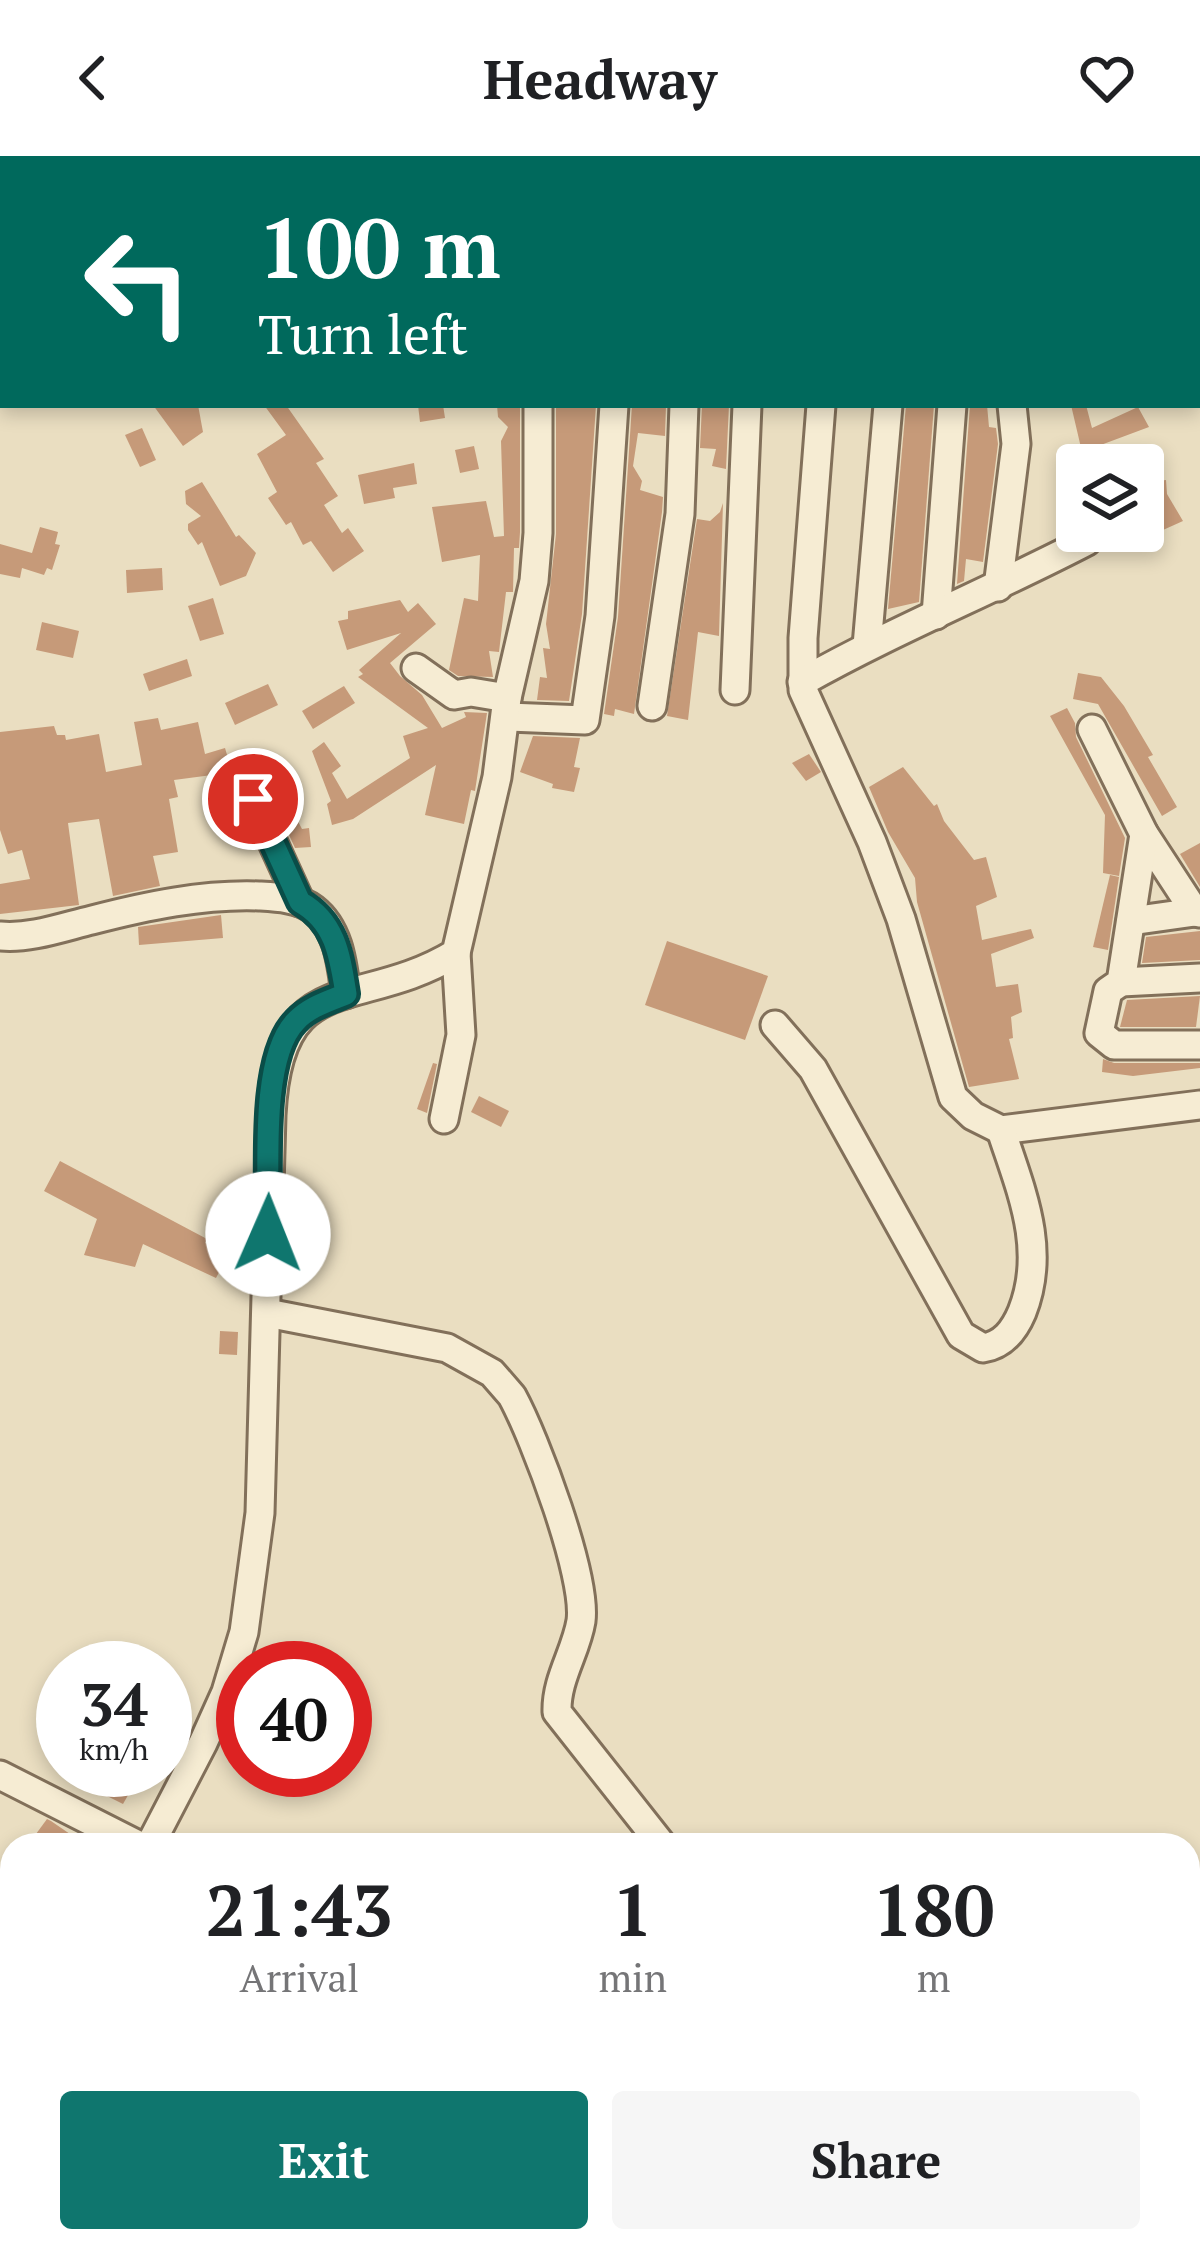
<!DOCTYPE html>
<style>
body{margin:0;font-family:"PT Serif",serif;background:#f6f6f6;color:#202124;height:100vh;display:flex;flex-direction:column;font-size:45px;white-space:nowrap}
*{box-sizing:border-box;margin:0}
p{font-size:39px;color:#757577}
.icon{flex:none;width:66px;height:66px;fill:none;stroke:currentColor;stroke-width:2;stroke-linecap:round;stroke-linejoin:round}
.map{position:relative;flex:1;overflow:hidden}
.sheet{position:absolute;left:0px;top:1677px;width:1200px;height:420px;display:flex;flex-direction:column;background:#fff;border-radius:36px 36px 0 0;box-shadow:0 6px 18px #0003}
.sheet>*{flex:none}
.top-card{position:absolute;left:0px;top:0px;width:1200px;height:252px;box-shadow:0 6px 18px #0003;background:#00695c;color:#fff;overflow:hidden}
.tools{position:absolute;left:1056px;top:288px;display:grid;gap:24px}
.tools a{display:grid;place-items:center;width:108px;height:108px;border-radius:12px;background:#fff;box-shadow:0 6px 18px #0003;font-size:60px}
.speed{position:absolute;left:36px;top:1485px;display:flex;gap:24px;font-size:60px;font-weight:700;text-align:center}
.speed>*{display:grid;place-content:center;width:156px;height:156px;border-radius:50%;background:#fff;box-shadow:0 6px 18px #0003;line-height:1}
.speed small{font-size:30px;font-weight:400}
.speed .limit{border:18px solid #d22;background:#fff;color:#111}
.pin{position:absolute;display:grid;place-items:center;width:102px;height:102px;color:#fff;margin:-51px;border:6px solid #fff;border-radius:50%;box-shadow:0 3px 12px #0007}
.me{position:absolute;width:132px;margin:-66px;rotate:1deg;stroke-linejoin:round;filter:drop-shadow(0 0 9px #0008)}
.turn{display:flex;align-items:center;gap:42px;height:252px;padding:0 60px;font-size:54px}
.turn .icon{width:156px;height:156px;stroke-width:2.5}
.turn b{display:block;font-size:84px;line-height:102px}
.eta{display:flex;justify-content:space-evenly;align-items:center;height:204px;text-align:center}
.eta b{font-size:72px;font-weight:800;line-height:84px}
.primary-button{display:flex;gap:24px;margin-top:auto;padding:24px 60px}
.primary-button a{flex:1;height:138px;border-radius:12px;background:#0f766e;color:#fff;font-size:48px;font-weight:800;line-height:138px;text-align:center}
.primary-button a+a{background:#f6f6f6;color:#202124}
header{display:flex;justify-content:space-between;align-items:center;height:156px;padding:0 60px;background:#fff;font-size:54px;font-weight:800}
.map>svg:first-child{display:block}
.building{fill:#c69a79}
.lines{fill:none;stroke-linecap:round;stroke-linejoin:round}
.minor-casing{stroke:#82705a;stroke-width:33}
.minor{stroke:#f6ecd3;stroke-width:27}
.route-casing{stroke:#0a4d48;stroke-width:30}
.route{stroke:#0f766e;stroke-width:21}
</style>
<header><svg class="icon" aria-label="back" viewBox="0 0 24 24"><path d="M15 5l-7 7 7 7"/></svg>Headway<svg class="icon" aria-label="heart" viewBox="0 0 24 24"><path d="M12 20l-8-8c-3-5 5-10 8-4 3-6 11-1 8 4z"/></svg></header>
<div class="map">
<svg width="1200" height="2097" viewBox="0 0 1200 2097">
<rect width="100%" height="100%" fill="#eadec1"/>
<g class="building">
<polygon points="153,249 198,249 203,276 183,290"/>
<polygon points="264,249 286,249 324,303 316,307 338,340 324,349 342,377 348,372 364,395 333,416 311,385 303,389 291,366 286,369 268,342 277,336 257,298 286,279"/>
<polygon points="418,249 443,249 445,262 420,266"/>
<polygon points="497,249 520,249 520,376 519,392 514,392 513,436 506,436 499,496 489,495 493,521 458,520 449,514 464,442 478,445 480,399 442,406 432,351 486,345 494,381 504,380 501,285 508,271 498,261"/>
<polygon points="556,249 596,249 582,458 569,545 537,544 540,521 547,522 543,492 550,493 546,468 556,378"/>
<polygon points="632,249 666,249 665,280 638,277 633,310 642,325 640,334 663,341 662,356 634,558 615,553 614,560 604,558 618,461"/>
<polygon points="702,249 729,249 726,313 712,310 716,293 700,292"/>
<polygon points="906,249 934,249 919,446 888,453"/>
<polygon points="970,249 987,249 989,271 996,272 998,288 983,406 966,403 964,425 957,428"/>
<polygon points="1071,249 1086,249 1092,272 1138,251 1149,271 1082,296"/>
<polygon points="142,272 156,304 140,311 125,279"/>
<polygon points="474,290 479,313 460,317 455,294"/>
<polygon points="414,307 417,328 393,332 395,342 364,348 358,319"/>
<polygon points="1166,324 1167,338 1183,365 1143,383 1143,365 1152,362 1148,326"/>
<polygon points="202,326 236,381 239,379 256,397 246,420 220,430 202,386 198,389 188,374 188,368 201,360 186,348 185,335"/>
<polygon points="723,347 719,480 698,476 688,564 667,560 697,363 710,365 720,356"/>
<polygon points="40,371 58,376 55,388 60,389 52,414 47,412 44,419 22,412 20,422 0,418 0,388 32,397"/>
<polygon points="162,412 163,434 127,437 126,414"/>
<polygon points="213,442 224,478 200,485 188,450"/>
<polygon points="400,444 408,456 418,447 436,468 390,507 400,520 422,539 442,572 466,561 464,556 487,557 475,635 471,634 464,668 425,659 436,609 353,663 332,669 327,648 331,645 312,595 324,586 341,610 332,617 347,643 410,602 403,580 428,572 358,521 363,518 359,514 401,477 347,494 338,465 348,463 348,455"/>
<polygon points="42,466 79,475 73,502 36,494"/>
<polygon points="187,503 192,520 149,535 143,518"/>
<polygon points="1078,517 1101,521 1124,550 1153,599 1148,601 1177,651 1162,660 1098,548 1073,543"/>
<polygon points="268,528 278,549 235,569 225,547"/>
<polygon points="344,530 355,547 313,573 302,555"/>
<polygon points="1067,552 1075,567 1076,581 1125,682 1119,720 1103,717 1105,659 1050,560"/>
<polygon points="158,562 161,574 198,566 205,598 225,592 233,619 214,624 212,619 174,624 178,641 169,643 178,696 153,700 160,730 113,740 99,663 68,667 79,749 0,758 0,728 30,723 22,694 8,698 0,674 0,576 54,570 57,579 65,579 66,584 99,578 106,616 142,609 134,566"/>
<polygon points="533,580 580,582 574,611 580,612 574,636 552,632 553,628 520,616"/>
<polygon points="809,598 821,616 806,625 792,607"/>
<polygon points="265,606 269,634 262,628 250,626 248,609"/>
<polygon points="903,611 934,650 937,648 944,665 974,704 986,701 997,741 976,750 982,784 1031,773 1034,782 991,798 996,831 1018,828 1022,856 1011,861 1013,882 1009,883 1019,923 969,931 917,746 915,722 888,676 869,631"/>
<polygon points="284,639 302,673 309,672 311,691 295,692 273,644"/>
<polygon points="1200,687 1200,731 1180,698"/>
<polygon points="1110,719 1119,721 1108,794 1093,791"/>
<polygon points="221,759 223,782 139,789 138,771"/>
<polygon points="1200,775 1200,804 1142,807 1146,781"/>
<polygon points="667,785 768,820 745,884 645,849"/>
<polygon points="1200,840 1196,871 1120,871 1127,844"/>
<polygon points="1103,903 1114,907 1200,907 1200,912 1133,920 1102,916"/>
<polygon points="433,907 437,908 427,957 417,953"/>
<polygon points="479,940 509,955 501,971 471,956"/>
<polygon points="60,1005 207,1083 205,1087 228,1099 216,1122 143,1088 135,1111 84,1099 97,1063 44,1035"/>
<polygon points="220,1175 238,1176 237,1199 219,1198"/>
<polygon points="109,1623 131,1634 123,1648 101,1637"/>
<polygon points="47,1663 51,1665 86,1689 51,1689 36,1678"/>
</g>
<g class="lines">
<defs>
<g id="minor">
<polyline points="272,0 272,3"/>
<polyline points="933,0 934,3"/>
<polyline points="558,3 558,0"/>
<polyline points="627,3 628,0"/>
<polyline points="696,3 696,0"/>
<polyline points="759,3 759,0"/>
<polyline points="838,3 838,0"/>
<polyline points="906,3 906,0"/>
<polyline points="0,176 3,177"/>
<polyline points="821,249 803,482 803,534 872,686 901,763 953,941 973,960 1001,974 1200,949"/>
<polyline points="998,431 1016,288 1012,249"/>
<polyline points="936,459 952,249"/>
<polyline points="867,490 888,249"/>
<polyline points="416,512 454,539 471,536 507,542"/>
<path d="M 802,526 C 894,474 993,434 1087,385"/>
<polyline points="735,534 747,249"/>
<polyline points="652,550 680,358 684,249"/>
<polyline points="506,561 585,564 600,460 614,249"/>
<polyline points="1092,573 1144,678 1195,756 1200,757"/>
<polyline points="253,643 300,746"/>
<polyline points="1144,678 1121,826 1108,835 1099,877 1114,889 1200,889"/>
<polyline points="1131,765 1195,756"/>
<path d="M 0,780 C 30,783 63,771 92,764 C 146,750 203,738 259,740 C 276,741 299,742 313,753 C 339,773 342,808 346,838"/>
<polyline points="1121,826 1200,822"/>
<path d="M 775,869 L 813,913 L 961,1179 L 983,1192 C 1003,1189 1014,1175 1022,1156 C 1047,1093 1021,1035 1001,974"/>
<polyline points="444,963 461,879 456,797"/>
<path d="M 267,1157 L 447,1192 L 492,1217 L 512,1240 C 535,1282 587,1420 581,1465 C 576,1496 556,1523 557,1556 L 662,1689"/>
<polyline points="0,1619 138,1689"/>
<path d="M 150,1689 L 203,1587 L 226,1536 L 244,1476 L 260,1357 L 271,959 C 279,807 358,857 456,797 L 497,621 L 507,542 L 534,425 L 538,377 L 538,249"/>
<polyline points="0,1953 12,1937"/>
<polyline points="775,2085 781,2097"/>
<polyline points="737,2097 737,2085"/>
</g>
</defs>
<use href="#minor" class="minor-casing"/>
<use href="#minor" class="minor"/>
</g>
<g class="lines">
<defs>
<path id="route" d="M 253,643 L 300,746 C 336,766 340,801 346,838 C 329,845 309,851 296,865 C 258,903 270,1025 268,1078"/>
</defs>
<use href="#route" class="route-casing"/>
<use href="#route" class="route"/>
</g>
</svg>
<div class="tools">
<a><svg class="icon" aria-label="layers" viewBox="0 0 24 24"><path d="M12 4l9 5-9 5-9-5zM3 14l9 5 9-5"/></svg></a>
</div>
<div class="speed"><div>34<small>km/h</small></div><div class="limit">40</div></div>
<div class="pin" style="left:253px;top:643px;background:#d93025"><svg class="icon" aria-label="arrive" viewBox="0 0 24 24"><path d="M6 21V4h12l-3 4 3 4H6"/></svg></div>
<svg class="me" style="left:268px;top:1078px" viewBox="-20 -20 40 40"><circle r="19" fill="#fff"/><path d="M0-13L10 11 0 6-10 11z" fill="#0f766e"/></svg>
<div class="top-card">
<div class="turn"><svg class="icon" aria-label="left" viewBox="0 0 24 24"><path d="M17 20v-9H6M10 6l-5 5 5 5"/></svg><div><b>100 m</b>Turn left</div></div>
</div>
<section class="sheet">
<div class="eta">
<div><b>21:43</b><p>Arrival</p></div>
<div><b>1</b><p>min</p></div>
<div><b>180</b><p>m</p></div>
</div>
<div class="primary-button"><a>Exit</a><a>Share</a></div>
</section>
</div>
